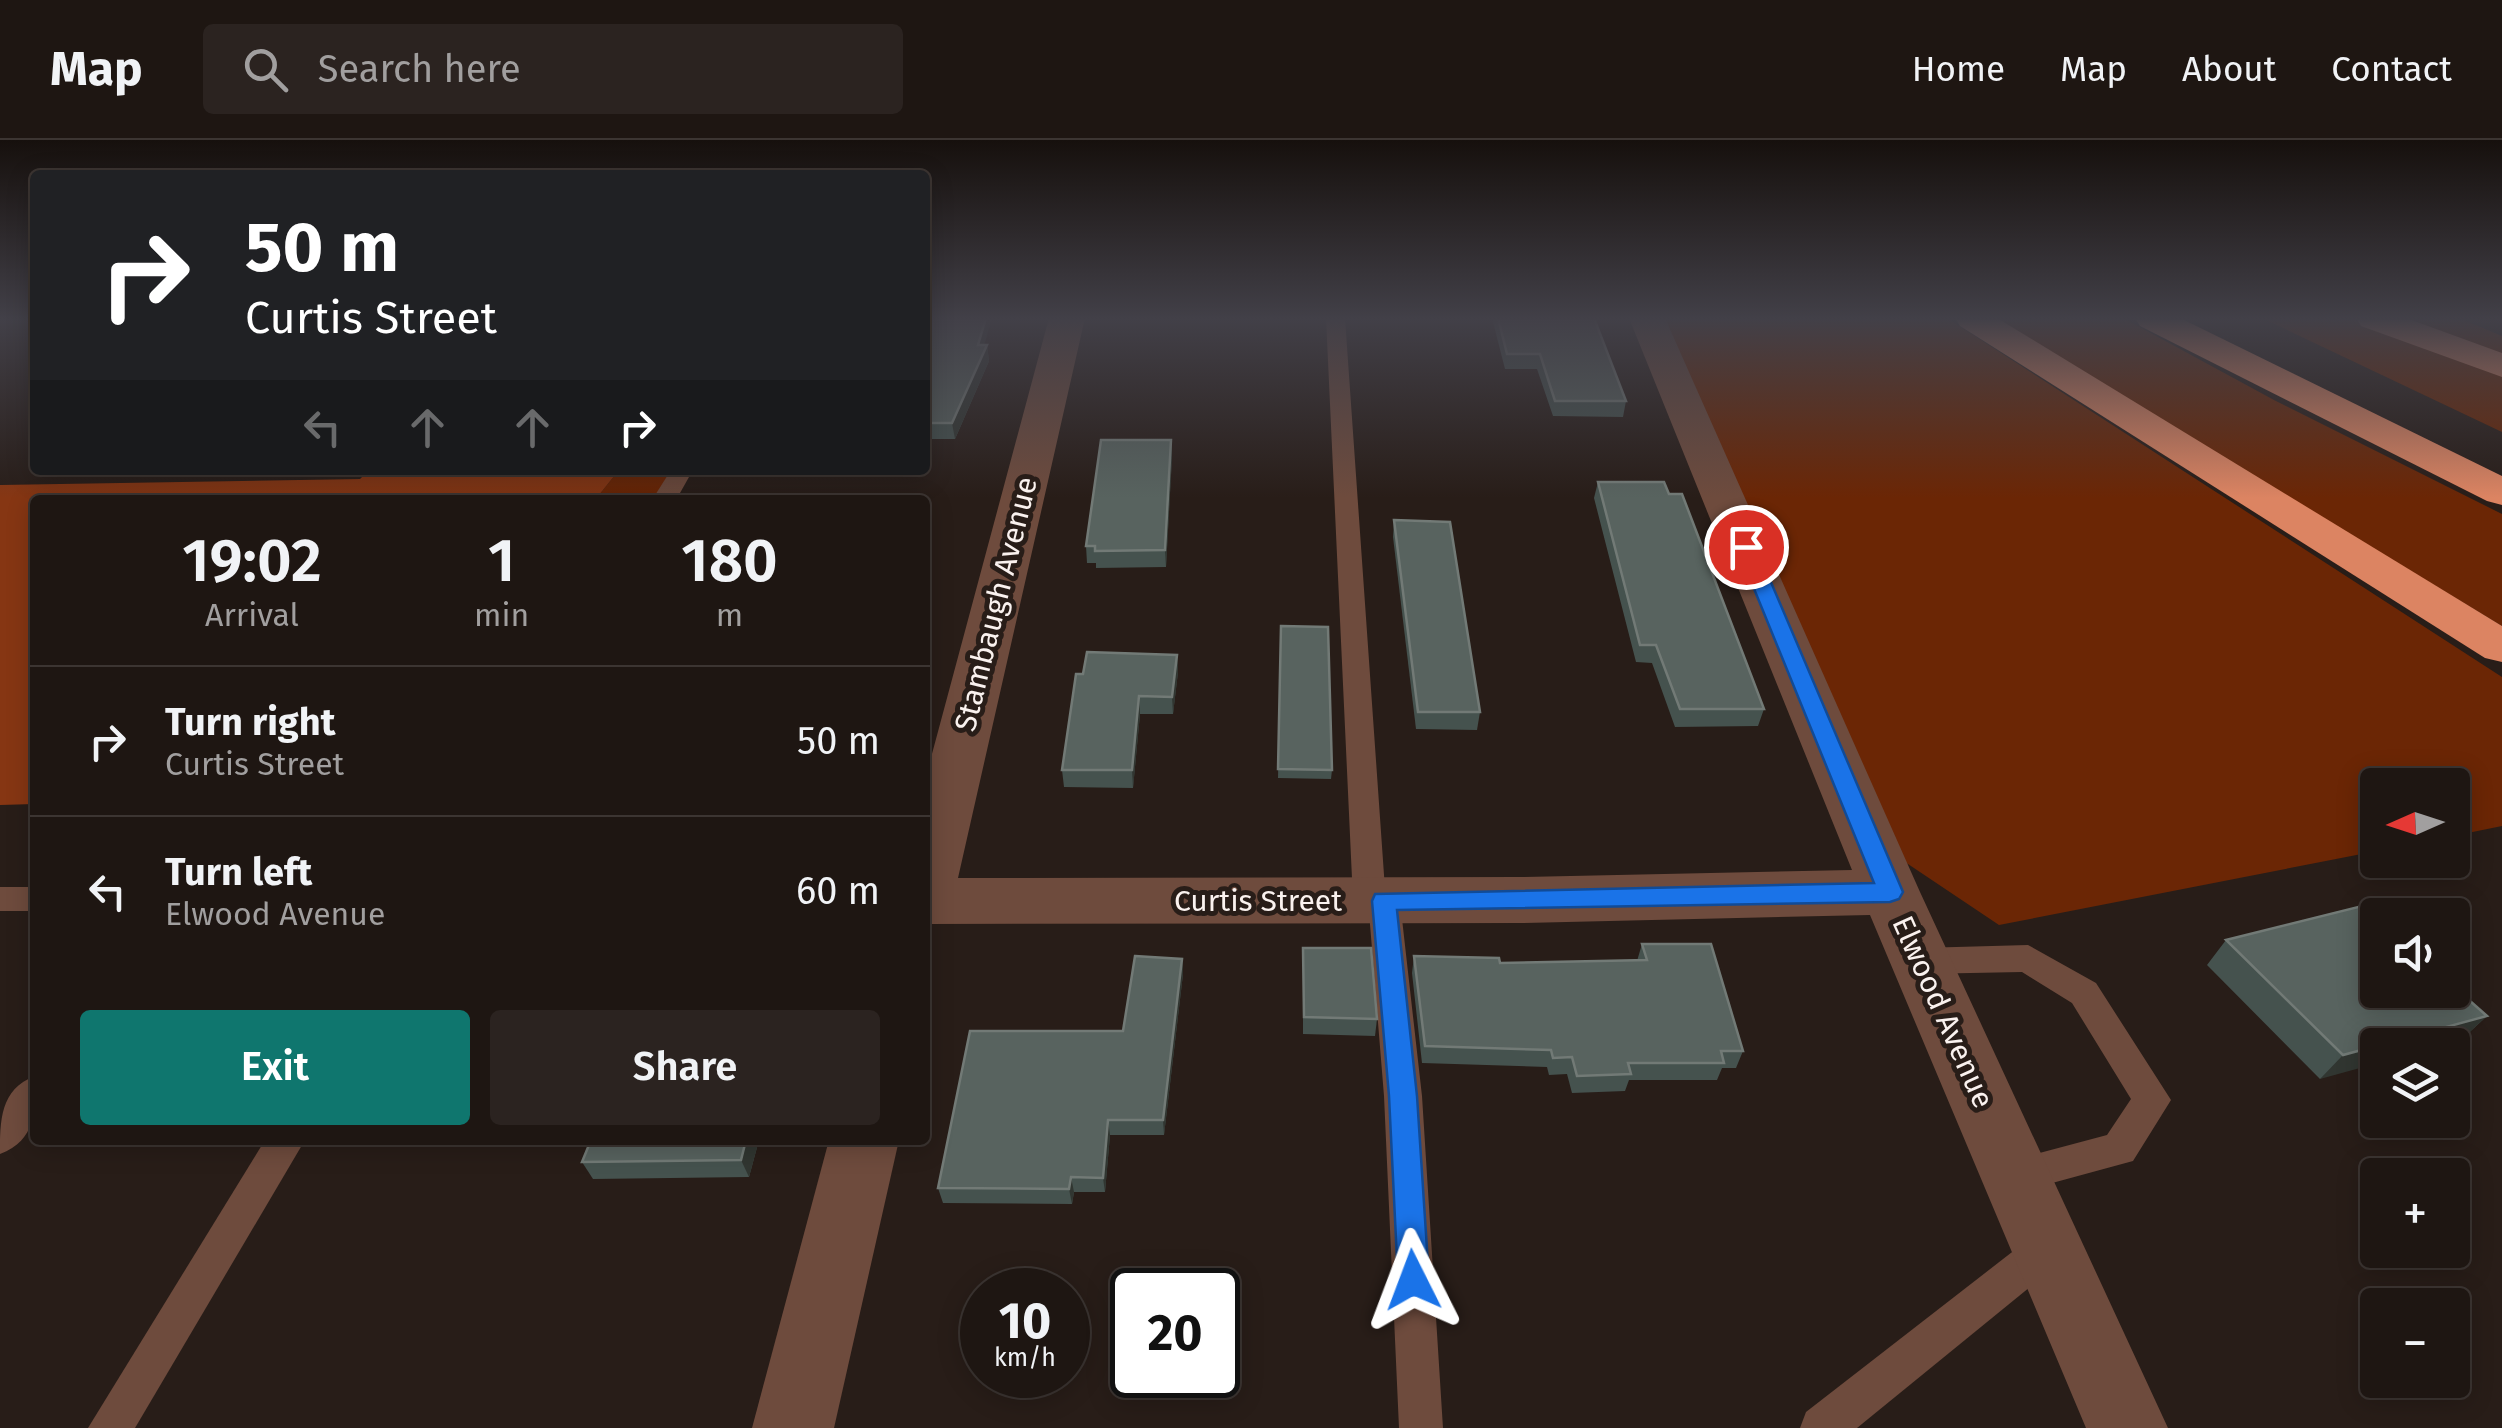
<!DOCTYPE html>
<meta charset="utf-8">
<style>
body{margin:0;font-family:"Fira Sans",sans-serif;background:#2b2320;color:#f1f3f6;height:100vh;display:flex;flex-direction:column;font-size:38px;white-space:nowrap}
*{box-sizing:border-box;margin:0}
p{font-size:32px;color:#a19f9f}
.icon{flex:none;width:55px;height:55px;fill:none;stroke:currentColor;stroke-width:2;stroke-linecap:round;stroke-linejoin:round}
.map{position:relative;flex:1;overflow:hidden}
.panel{position:absolute;left:30px;top:355px;width:900px;height:650px;display:flex;flex-direction:column;background:#1e1612;border-radius:10px;box-shadow:0 5px 25px #0003,0 0 0 2px #3c3532}
.panel>*{flex:none}
.top-card{position:absolute;left:30px;top:30px;width:900px;height:305px;border-radius:10px;box-shadow:0 5px 25px #0003,0 0 0 2px #3c3532;background:#202124;color:#fff;overflow:hidden}
.needle{width:65px;rotate:267deg}
.buttons{position:absolute;left:2360px;top:628px;display:grid;gap:20px}
.buttons a{display:grid;place-items:center;width:110px;height:110px;border-radius:10px;background:#1e1612;box-shadow:0 5px 25px #0003,0 0 0 2px #3c3532;font-size:50px}
.speed{position:absolute;left:960px;top:1128px;display:flex;gap:20px;font-size:50px;font-weight:700;text-align:center}
.speed>*{display:grid;place-content:center;width:130px;height:130px;border-radius:50%;background:#1e1612;box-shadow:0 5px 25px #0003,0 0 0 2px #3c3532;line-height:1}
.speed small{font-size:25px;font-weight:400}
.speed .limit{border:5px solid #111;border-radius:15px;background:#fff;color:#111}
.pin{position:absolute;display:grid;place-items:center;width:85px;height:85px;color:#fff;margin:-42px;border:5px solid #fff;border-radius:50%;box-shadow:0 2px 10px #0007}
.me{position:absolute;width:110px;margin:-55px;rotate:357deg;stroke-linejoin:round;filter:drop-shadow(0 0 8px #0008)}
.turn{display:flex;align-items:center;gap:35px;height:210px;padding:0 50px;font-size:45px}
.turn .icon{width:130px;height:130px;stroke-width:2.5}
.turn b{display:block;font-size:70px;line-height:85px}
.lanes{display:flex;align-items:center;height:95px;padding:0 50px;background:#0003;justify-content:center;gap:50px;direction:ltr}
.lanes .off{opacity:.35}
.eta{display:flex;justify-content:space-evenly;align-items:center;height:170px;text-align:center}
.eta b{font-size:60px;font-weight:600;line-height:70px}
.action{display:flex;gap:20px;margin-top:auto;padding:20px 50px}
.action a{flex:1;height:115px;border-radius:10px;background:#0f766e;color:#fff;font-size:40px;font-weight:600;line-height:115px;text-align:center}
.action a+a{background:#2b2320;color:#f1f3f6}
ul{padding:0;list-style:none}
li{display:flex;align-items:center;gap:30px;height:150px;padding:0 50px;border-top:2px solid #3c3532}
li div{flex:1}
li b{display:block;font-size:38px}
li em{font-style:normal}
header{display:flex;align-items:center;gap:60px;box-sizing:border-box;height:140px;padding:0 50px;background:#1e1612;border-bottom:2px solid #3c3532}
header strong{font-size:48px}
nav{display:flex;gap:55px;margin-inline-start:auto;font-size:35px}
.search{width:700px;height:90px;background:#2b2320;display:flex;align-items:center;gap:25px;box-sizing:border-box;padding:0 35px;border-radius:10px;color:#a19f9f;font-size:38px}
.map>svg:first-child{display:block}
.green{fill:#6b2605}
.forest{fill:#863613}
.lines{fill:none;stroke-linecap:round;stroke-linejoin:round}
.service{fill:#6e4b3d;fill-rule:evenodd}
.minor{fill:#6e4b3d;fill-rule:evenodd}
.motorway{fill:#dc8462;fill-rule:evenodd}
.wall{fill:#45524e}
.shaded-wall{fill:#313631}
.building{fill:#58635f;stroke:#727a76;stroke-width:2.5}
.route{fill:#1a73e8;stroke:#114b97;stroke-width:2.5}
.labels{text-anchor:middle;stroke-width:10;stroke-linejoin:round;paint-order:stroke}
.street-label{font-size:30px;fill:#faf2ef;stroke:#281d18}
</style>
<header>
<strong>Map</strong>
<div class="search"><svg class="icon" aria-label="search" viewBox="0 0 24 24"><circle cx="10" cy="10" r="6"/><path d="M15 15l6 6"/></svg>Search here</div>
<nav><a>Home</a><a>Map</a><a>About</a><a>Contact</a></nav>
</header>
<div class="map">
<svg width="2502" height="1288" viewBox="0 0 2502 1288">
<rect width="100%" height="100%" fill="#281d18"/>
<g class="green">
<polygon points="1658,178 1947,178 2502,537 2502,686 2453,696 2452,645 2378,645 2377,711 1999,785 1899,718"/>
<polygon points="1991,178 2123,178 2274,260 2502,374 2502,486"/>
<polygon points="2262,178 2349,178 2502,236 2502,292"/>
<polygon points="2394,178 2459,178 2502,196 2502,218"/>
<polygon points="619,330 687,330 670,360 595,360"/>
</g>
<polygon class="forest" points="369,330 619,330 595,360 35,360 35,664 0,665 0,345 360,339"/>
<g class="lines">
<g class="service">
<polygon points="1326,178 1345,178 1385,749 1396,752 1400,761 1422,956 1443,1288 1399,1288 1384,956 1369,772 1357,769 1353,760"/>
<polygon points="671,330 693,330 676,360 652,360"/>
<rect x="0" y="747" width="35" height="24"/>
<polygon points="2028,805 2096,843 2171,960 2133,1021 2016,1053 2002,1047 1997,1035 2002,1023 2107,995 2131,959 2072,863 2022,832 1920,834 1908,830 1903,821 1908,812 1920,808"/>
<path d="M 35,936 C 35,970 37,1000 0,1014 C 0,981 0,949 35,936 Z"/>
<polygon points="265,1000 305,1000 135,1288 88,1288"/>
<polygon points="2048,1089 2062,1095 2068,1108 2062,1121 1857,1288 1800,1288 1806,1272 2034,1095"/>
</g>
<g class="minor">
<polygon points="1049,178 1085,178 958,738 1522,737 1852,730 1629,178 1665,178 1920,752 2168,1288 2086,1288 1870,775 1522,783 925,784 925,640"/>
<polygon points="829,1000 899,1000 834,1288 752,1288"/>
</g>
<g class="motorway">
<polygon points="1955,178 1997,178 2502,486 2502,522 2485,518 1960,186"/>
<polygon points="2135,178 2180,178 2502,336 2502,365 2487,361 2140,186"/>
<polygon points="2356,178 2406,178 2502,213 2502,237 2361,186"/>
</g>
</g>
<g class="wall">
<polygon points="1492,178 1594,178 1626,261 1623,277 1553,276 1537,229 1505,229"/>
<polygon points="925,188 987,205 989,221 955,299 925,299"/>
<polygon points="1171,300 1172,317 1166,427 1096,428 1096,423 1087,423 1086,406"/>
<polygon points="1598,342 1764,569 1758,586 1675,587 1652,523 1636,522 1594,358"/>
<polygon points="1394,380 1480,572 1477,590 1416,589 1393,397"/>
<polygon points="1281,486 1332,630 1331,639 1278,638"/>
<polygon points="1177,515 1178,532 1173,574 1140,574 1133,648 1064,647 1062,630"/>
<polygon points="2226,800 2487,876 2461,900 2445,905 2378,905 2320,939 2207,825"/>
<polygon points="1642,804 1743,911 1736,928 1722,928 1717,940 1629,940 1625,951 1572,953 1567,934 1549,935 1547,927 1422,923 1412,833 1414,816 1500,823 1637,821"/>
<polygon points="1303,808 1377,879 1375,896 1303,894"/>
<polygon points="1182,819 1183,834 1164,995 1110,995 1105,1052 1074,1052 1072,1064 943,1063 938,1048 1123,891"/>
<polygon points="591,1000 759,1000 749,1037 593,1039 582,1022"/>
</g>
<g class="shaded-wall">
<polygon points="986,178 992,178 980,220 978,205"/>
<polygon points="987,205 989,221 955,299 952,283"/>
<polygon points="1171,300 1172,317 1166,427 1165,410"/>
<polygon points="1177,515 1178,532 1173,574 1172,557"/>
<polygon points="1139,556 1140,574 1133,648 1132,630"/>
<polygon points="1182,819 1183,834 1164,995 1163,980"/>
<polygon points="2487,876 2461,900 2445,905 2380,905"/>
<polygon points="2378,906 2378,923 2320,939 2343,915"/>
<polygon points="1108,980 1110,995 1105,1052 1103,1038"/>
<polygon points="746,1000 759,1000 749,1037 741,1020"/>
<polygon points="1071,1037 1074,1052 1072,1064 1069,1049"/>
</g>
<g class="building">
<polygon points="930,178 986,178 978,205 987,205 952,283 925,283 925,188"/>
<polygon points="1498,178 1594,178 1626,261 1555,261 1540,214 1507,214"/>
<polygon points="1101,300 1171,300 1165,410 1095,411 1095,406 1086,406"/>
<polygon points="1598,342 1664,342 1669,354 1682,354 1764,569 1680,569 1656,505 1640,505"/>
<polygon points="1394,380 1450,382 1480,572 1418,572"/>
<polygon points="1281,486 1328,487 1332,630 1278,629"/>
<polygon points="1087,512 1177,515 1172,557 1139,556 1132,630 1062,630 1076,534 1083,534"/>
<polygon points="2362,766 2378,780 2378,850 2452,850 2452,845 2487,876 2343,915 2226,800"/>
<polygon points="1642,804 1711,804 1743,911 1721,911 1724,923 1628,923 1631,934 1577,936 1572,917 1553,918 1551,910 1425,906 1414,816 1499,818 1500,823 1647,820"/>
<polygon points="1303,808 1371,808 1377,879 1304,877"/>
<polygon points="1135,816 1182,819 1163,980 1108,980 1103,1038 1071,1037 1069,1049 938,1048 970,891 1123,891"/>
<polygon points="591,1000 746,1000 741,1020 582,1022"/>
</g>
<linearGradient id="sky" x2="0" y2="1"><stop stop-color="#16100d"/><stop offset="0.5" stop-color="#424048"/><stop offset="1" stop-color="#424048" stop-opacity="0"/></linearGradient>
<rect width="2502" height="358" fill="url(#sky)"/>
<polygon class="route" points="1746,401 1756,407 1903,752 1899,759 1890,762 1397,770 1417,956 1429,1140 1424,1151 1413,1155 1402,1151 1398,1140 1389,956 1372,761 1375,754 1874,743 1737,407"/>
<g class="labels">
<g class="street-label">
<text transform="translate(996 464) rotate(-76)" y="10">Stambaugh Avenue</text>
<text x="1258" y="771">Curtis Street</text>
<text transform="translate(1943 872) rotate(66)" y="10">Elwood Avenue</text>
</g>
</g>
</svg>
<div class="buttons">
<a><svg class="needle" viewBox="-14 -14 28 28"><path d="M0-13l5 13h-10z" fill="#e53935"/><path d="M0 13l5-13h-10z" fill="#a19f9f"/></svg></a>
<a><svg class="icon" aria-label="sound" viewBox="0 0 24 24"><path d="M4 9h4l5-4v14l-5-4H4zM17 9q2 3 0 6"/></svg></a>
<a><svg class="icon" aria-label="layers" viewBox="0 0 24 24"><path d="M12 4l9 5-9 5-9-5zM3 14l9 5 9-5"/></svg></a>
<a>+</a>
<a>−</a>
</div>
<div class="speed"><div>10<small>km/h</small></div><div class="limit">20</div></div>
<div class="pin" style="left:1746px;top:407px;background:#d93025"><svg class="icon" aria-label="arrive" viewBox="0 0 24 24"><path d="M6 21V4h12l-3 4 3 4H6"/></svg></div>
<svg class="me" style="left:1413px;top:1140px" viewBox="-20 -20 40 40"><path d="M0-17L14 15 0 8-14 15z" fill="#1a73e8" stroke="#fff" stroke-width="4"/></svg>
<div class="top-card">
<div class="turn"><svg class="icon" aria-label="right" viewBox="0 0 24 24"><path d="M7 20v-9h11M14 6l5 5-5 5"/></svg><div><b>50 m</b>Curtis Street</div></div>
<div class="lanes"><svg class="icon off" aria-label="left" viewBox="0 0 24 24"><path d="M17 20v-9H6M10 6l-5 5 5 5"/></svg><svg class="icon off" aria-label="ahead" viewBox="0 0 24 24"><path d="M12 20V5M6 11l6-6 6 6"/></svg><svg class="icon off" aria-label="ahead" viewBox="0 0 24 24"><path d="M12 20V5M6 11l6-6 6 6"/></svg><svg class="icon" aria-label="right" viewBox="0 0 24 24"><path d="M7 20v-9h11M14 6l5 5-5 5"/></svg></div>
</div>
<section class="panel">
<div class="eta">
<div><b>19:02</b><p>Arrival</p></div>
<div><b>1</b><p>min</p></div>
<div><b>180</b><p>m</p></div>
</div>
<ul>
<li><svg class="icon" aria-label="right" viewBox="0 0 24 24"><path d="M7 20v-9h11M14 6l5 5-5 5"/></svg><div><b>Turn right</b><p>Curtis Street</p></div><em>50 m</em></li>
<li><svg class="icon" aria-label="left" viewBox="0 0 24 24"><path d="M17 20v-9H6M10 6l-5 5 5 5"/></svg><div><b>Turn left</b><p>Elwood Avenue</p></div><em>60 m</em></li>
</ul>
<div class="action"><a>Exit</a><a>Share</a></div>
</section>
</div>
